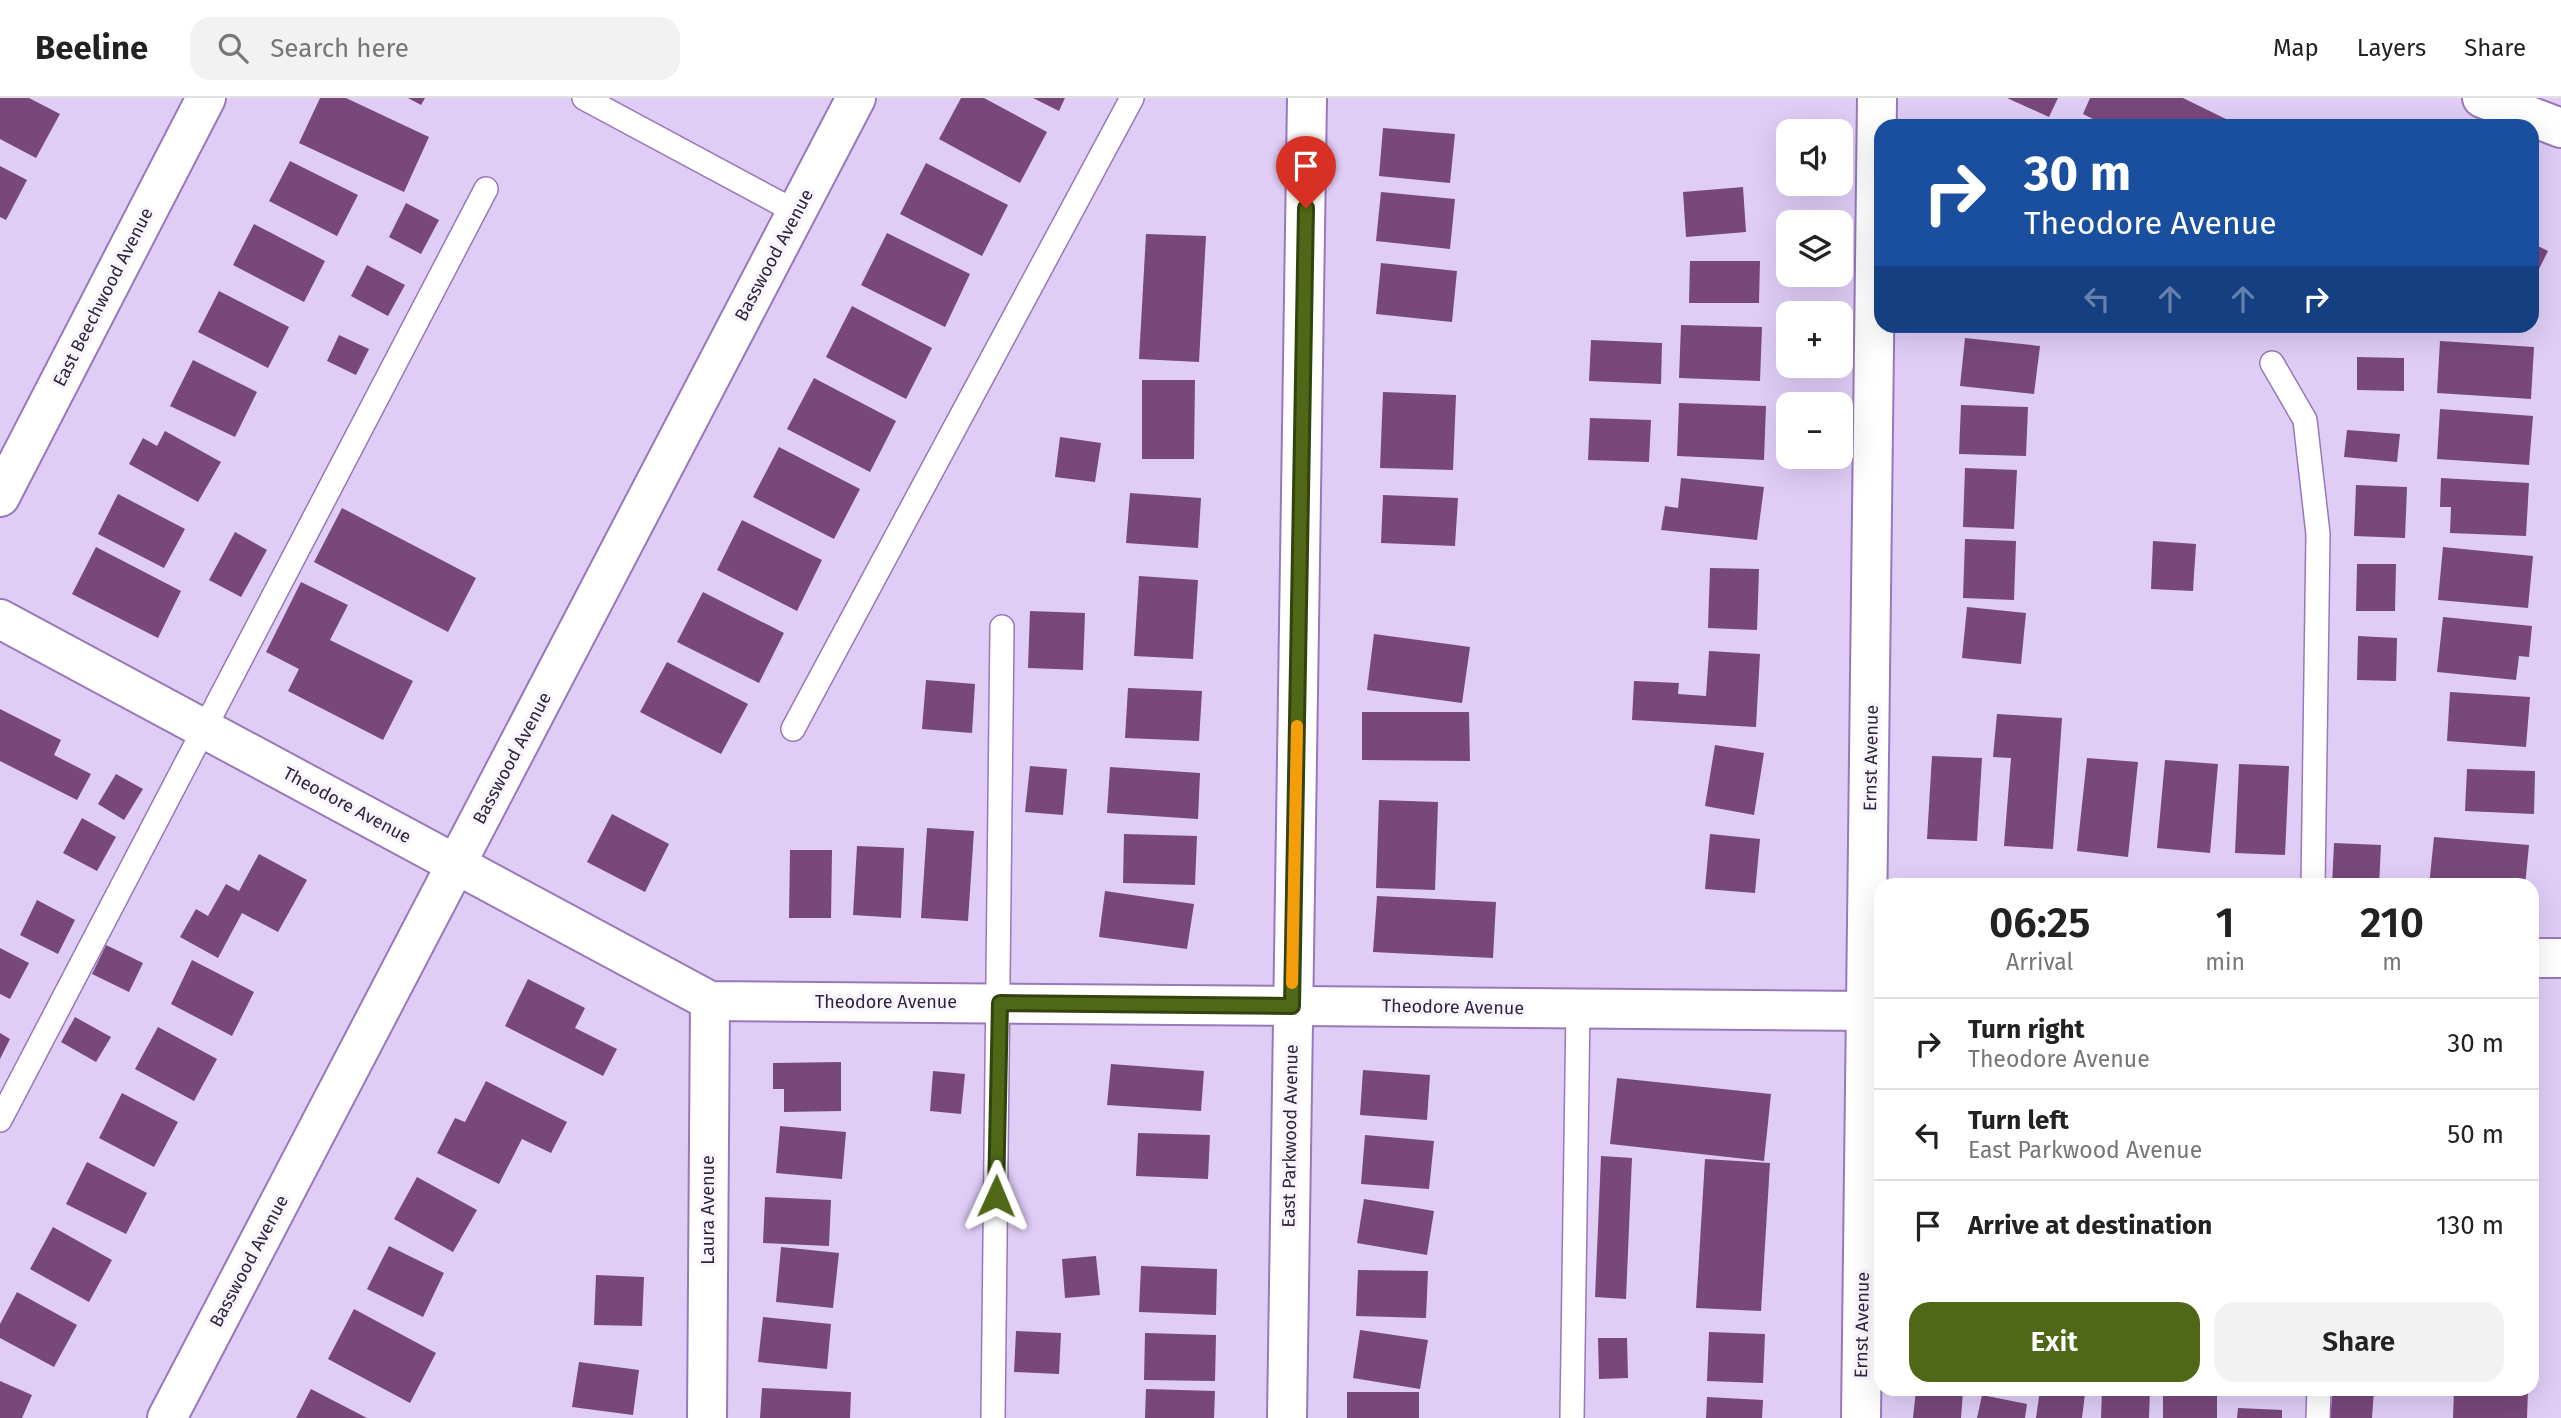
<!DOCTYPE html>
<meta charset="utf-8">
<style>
body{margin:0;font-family:"Fira Sans",sans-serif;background:#f2f2f2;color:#222;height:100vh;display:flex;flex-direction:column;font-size:26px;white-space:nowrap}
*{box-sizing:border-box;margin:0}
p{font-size:23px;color:#767676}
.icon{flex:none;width:38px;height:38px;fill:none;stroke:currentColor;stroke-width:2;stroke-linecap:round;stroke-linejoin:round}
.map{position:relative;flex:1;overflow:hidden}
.details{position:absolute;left:1874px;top:780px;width:665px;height:518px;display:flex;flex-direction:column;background:#fff;border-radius:21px;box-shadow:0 7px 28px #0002}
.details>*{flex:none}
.guide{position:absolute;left:1874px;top:21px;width:665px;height:214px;border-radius:21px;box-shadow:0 7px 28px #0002;background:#1a4fa0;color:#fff;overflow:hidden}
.controls{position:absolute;left:1776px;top:21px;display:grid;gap:14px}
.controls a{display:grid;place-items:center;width:77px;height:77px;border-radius:14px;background:#fff;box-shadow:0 7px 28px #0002;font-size:35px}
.pin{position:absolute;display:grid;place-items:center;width:60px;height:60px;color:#fff;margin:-72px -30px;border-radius:50% 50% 50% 0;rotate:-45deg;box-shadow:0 0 7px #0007}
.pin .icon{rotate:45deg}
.me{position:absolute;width:77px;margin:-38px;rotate:1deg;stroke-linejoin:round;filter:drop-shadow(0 0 5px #0008)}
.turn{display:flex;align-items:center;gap:24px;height:147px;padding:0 35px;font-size:32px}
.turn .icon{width:91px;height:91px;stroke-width:2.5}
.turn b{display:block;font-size:49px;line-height:60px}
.lanes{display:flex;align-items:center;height:66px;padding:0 35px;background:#0003;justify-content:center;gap:35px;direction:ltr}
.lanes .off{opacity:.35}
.eta{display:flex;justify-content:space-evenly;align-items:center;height:119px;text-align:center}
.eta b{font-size:42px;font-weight:600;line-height:49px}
.action{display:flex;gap:14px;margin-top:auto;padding:14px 35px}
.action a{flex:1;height:80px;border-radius:21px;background:#4f6716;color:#fff;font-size:28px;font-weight:600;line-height:80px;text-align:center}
.action a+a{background:#f2f2f2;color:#222}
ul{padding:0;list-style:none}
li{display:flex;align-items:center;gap:21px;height:91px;padding:0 35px;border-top:2px solid #e0e0e0}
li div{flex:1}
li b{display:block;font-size:26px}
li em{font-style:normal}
header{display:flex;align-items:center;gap:42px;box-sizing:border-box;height:98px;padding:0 35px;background:#fff;border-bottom:2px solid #e0e0e0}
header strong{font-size:33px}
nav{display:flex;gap:38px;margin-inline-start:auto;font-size:24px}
.search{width:490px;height:63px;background:#f2f2f2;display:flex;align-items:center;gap:18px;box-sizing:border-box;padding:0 24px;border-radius:21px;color:#767676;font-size:26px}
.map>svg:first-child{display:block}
.building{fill:#78487b}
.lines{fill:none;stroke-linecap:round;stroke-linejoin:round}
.lane-casing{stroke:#9779b9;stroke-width:26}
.street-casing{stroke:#9779b9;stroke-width:42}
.secondary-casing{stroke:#9779b9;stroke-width:42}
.lane{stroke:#fff;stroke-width:23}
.street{stroke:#fff;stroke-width:38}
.secondary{stroke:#fff;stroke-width:38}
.route-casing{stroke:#33430e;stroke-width:18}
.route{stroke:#4f6716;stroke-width:12}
.slow{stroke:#f59e0b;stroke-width:12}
.labels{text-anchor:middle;stroke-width:7;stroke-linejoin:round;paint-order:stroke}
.street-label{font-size:18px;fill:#30243e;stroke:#f8f5fc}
</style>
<header>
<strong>Beeline</strong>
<div class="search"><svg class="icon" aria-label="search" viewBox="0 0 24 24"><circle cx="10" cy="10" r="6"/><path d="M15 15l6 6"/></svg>Search here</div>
<nav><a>Map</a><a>Layers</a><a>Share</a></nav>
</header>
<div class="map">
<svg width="2561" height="1320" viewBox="0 0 2561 1320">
<rect width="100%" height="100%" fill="#dfcdf6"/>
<g class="building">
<polygon points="0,0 29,0 60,16 36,60 0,41"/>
<polygon points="320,0 346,0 429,39 404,94 299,45"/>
<polygon points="408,0 425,0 421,7"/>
<polygon points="961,0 984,0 1047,34 1020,85 939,41"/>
<polygon points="1033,0 1065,0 1059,13"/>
<polygon points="2007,0 2058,0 2049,19"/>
<polygon points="2090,0 2183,0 2228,22 2225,28 2107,28 2083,16"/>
<polygon points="1383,30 1455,36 1450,85 1379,78"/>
<polygon points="290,63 358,97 337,138 269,103"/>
<polygon points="926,65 1008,107 982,158 900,116"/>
<polygon points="0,68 27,82 6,122 0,119"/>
<polygon points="1743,89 1746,134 1686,139 1683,94"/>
<polygon points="1381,94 1455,101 1450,151 1376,143"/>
<polygon points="406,105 439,122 421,156 389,139"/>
<polygon points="254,126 325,163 304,204 233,167"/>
<polygon points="887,135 970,176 945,229 861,187"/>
<polygon points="1146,136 1206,138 1199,264 1139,261"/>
<polygon points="2532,145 2548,153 2532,185"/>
<polygon points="1690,163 1760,163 1759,205 1689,205"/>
<polygon points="1381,165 1457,173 1452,224 1376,216"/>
<polygon points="367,167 405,187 388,218 351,198"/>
<polygon points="219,193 289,229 268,270 198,234"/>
<polygon points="852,208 932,250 906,301 826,259"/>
<polygon points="1681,227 1762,229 1760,283 1679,280"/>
<polygon points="339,237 369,251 356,277 327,263"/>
<polygon points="1965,240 2040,248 2034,296 1960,288"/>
<polygon points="1591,242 1662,245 1661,286 1589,283"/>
<polygon points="2440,243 2534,249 2531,301 2437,295"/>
<polygon points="2357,259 2404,260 2404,293 2357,292"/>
<polygon points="193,262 257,294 235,339 170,308"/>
<polygon points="814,280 896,323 870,374 787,331"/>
<polygon points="1142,282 1195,282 1194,361 1142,361"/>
<polygon points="1383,294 1456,297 1453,372 1380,370"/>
<polygon points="1679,305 1766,308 1764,362 1677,358"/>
<polygon points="1961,307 2028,309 2026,358 1959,356"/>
<polygon points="2440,311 2533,318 2529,367 2437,361"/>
<polygon points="1590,320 1651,322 1649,364 1588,362"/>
<polygon points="2347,332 2400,336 2397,364 2344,359"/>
<polygon points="165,333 221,364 198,404 129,366 143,340 157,348"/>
<polygon points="1060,339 1101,345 1095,384 1055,379"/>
<polygon points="779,349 860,391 834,441 753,399"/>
<polygon points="1965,370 2017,372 2014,431 1963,429"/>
<polygon points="1681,380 1764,389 1757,442 1661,432 1665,408 1678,410"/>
<polygon points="2441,380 2529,385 2526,438 2450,435 2451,409 2440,409"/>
<polygon points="2356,387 2407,389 2405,440 2354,438"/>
<polygon points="1130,395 1201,400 1198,450 1126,445"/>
<polygon points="118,396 185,431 164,470 98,436"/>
<polygon points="1383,397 1458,400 1455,448 1381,445"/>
<polygon points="342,410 476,480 448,534 314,464"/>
<polygon points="742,422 822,462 797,513 717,472"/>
<polygon points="235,434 267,452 241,499 209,482"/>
<polygon points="1965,441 2016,443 2014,502 1963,500"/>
<polygon points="2153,443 2196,446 2193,493 2151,491"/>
<polygon points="96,449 181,493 158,540 72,496"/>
<polygon points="2443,449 2533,458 2528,510 2438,502"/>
<polygon points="2357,466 2396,466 2395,513 2356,513"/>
<polygon points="1710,470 1759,471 1757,532 1708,530"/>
<polygon points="1139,478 1198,482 1193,561 1134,558"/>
<polygon points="301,484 348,507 330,542 413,583 383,642 288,593 299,571 266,554"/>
<polygon points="703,494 784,535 759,585 677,544"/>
<polygon points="1967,509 2026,515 2021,566 1962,560"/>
<polygon points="1030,513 1085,515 1083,572 1028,570"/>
<polygon points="2443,519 2532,528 2529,559 2519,558 2516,582 2437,574"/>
<polygon points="1374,536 1470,549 1462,605 1367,592"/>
<polygon points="2358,538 2397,540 2396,583 2357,582"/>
<polygon points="1709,553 1760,556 1756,629 1632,622 1634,583 1679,585 1678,596 1706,598"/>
<polygon points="667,564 748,606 721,656 640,614"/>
<polygon points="926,582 975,586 972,635 922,631"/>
<polygon points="1128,590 1202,593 1199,643 1125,640"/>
<polygon points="2450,594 2530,599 2526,649 2447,643"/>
<polygon points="0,611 61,642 54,657 91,676 77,702 0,663"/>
<polygon points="1362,614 1469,614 1470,663 1362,662"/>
<polygon points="1997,616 2062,620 2053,751 2004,748 2011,660 1993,659"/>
<polygon points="1715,647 1764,655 1754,717 1705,708"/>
<polygon points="1932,658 1982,660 1977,743 1927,741"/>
<polygon points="2087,660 2138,664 2128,759 2077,753"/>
<polygon points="2165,662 2218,666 2210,755 2157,750"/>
<polygon points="2239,666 2289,668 2285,757 2235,755"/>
<polygon points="1030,668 1067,671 1063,717 1025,714"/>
<polygon points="1110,669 1200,675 1198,721 1107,715"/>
<polygon points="2467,671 2535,673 2534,716 2465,713"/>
<polygon points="116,676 143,691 124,722 98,706"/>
<polygon points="1379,702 1438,704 1435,792 1376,790"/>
<polygon points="612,716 669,746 645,794 587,764"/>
<polygon points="82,720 116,739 97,773 63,755"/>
<polygon points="927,730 974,733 968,823 921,820"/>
<polygon points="1124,736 1197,738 1195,787 1123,785"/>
<polygon points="1710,736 1760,741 1755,795 1705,791"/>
<polygon points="2434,739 2529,747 2525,788 2429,788"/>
<polygon points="2334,745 2381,747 2379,788 2332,788"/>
<polygon points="857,748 904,750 901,820 853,817"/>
<polygon points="790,752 832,752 831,820 789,820"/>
<polygon points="259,756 307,782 278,834 242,815 218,860 180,839 196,811 208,818 226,786 239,793"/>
<polygon points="1105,793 1194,806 1187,851 1099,839"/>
<polygon points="1377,798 1496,804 1493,860 1373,854"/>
<polygon points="37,802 75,822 58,856 20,837"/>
<polygon points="106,847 143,865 129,894 92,876"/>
<polygon points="0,850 29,865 10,901 0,896"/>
<polygon points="192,862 254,894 232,938 171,906"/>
<polygon points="528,881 585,910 575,930 617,951 603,978 505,928"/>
<polygon points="75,919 111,939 96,964 61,944"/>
<polygon points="158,929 217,961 194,1003 135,971"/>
<polygon points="0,935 10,941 0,961"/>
<polygon points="841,964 841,1013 784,1014 784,991 773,991 773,965"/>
<polygon points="1111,966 1204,973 1201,1013 1107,1007"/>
<polygon points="1363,972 1430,977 1427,1022 1360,1017"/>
<polygon points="933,973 965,976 961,1016 930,1013"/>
<polygon points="1617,980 1771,996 1764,1063 1610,1046"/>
<polygon points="486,983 567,1024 551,1055 522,1041 499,1086 437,1055 455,1020 465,1024"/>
<polygon points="122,995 178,1024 154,1069 99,1040"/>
<polygon points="780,1028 846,1034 842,1081 776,1075"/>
<polygon points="1138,1035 1210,1037 1208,1081 1136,1078"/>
<polygon points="1365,1037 1434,1043 1429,1091 1361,1086"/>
<polygon points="1601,1058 1632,1060 1626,1201 1595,1199"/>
<polygon points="1705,1061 1770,1065 1761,1213 1696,1210"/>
<polygon points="87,1064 147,1095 126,1136 66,1106"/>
<polygon points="417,1079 477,1112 453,1154 394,1121"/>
<polygon points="765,1099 831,1102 829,1148 763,1145"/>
<polygon points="1364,1101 1434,1113 1427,1157 1357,1145"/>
<polygon points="53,1129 112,1162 89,1204 30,1171"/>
<polygon points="389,1148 444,1175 423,1219 367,1191"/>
<polygon points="781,1149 839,1155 833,1210 776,1204"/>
<polygon points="1096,1158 1100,1197 1065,1200 1062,1161"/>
<polygon points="1141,1168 1217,1171 1216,1217 1139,1214"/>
<polygon points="1358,1172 1428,1173 1426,1220 1356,1218"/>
<polygon points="596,1177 644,1179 642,1228 594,1227"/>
<polygon points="17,1194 77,1227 54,1269 0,1240 0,1226"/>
<polygon points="354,1211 436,1255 410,1305 328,1261"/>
<polygon points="763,1219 831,1226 827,1271 758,1264"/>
<polygon points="1360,1232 1428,1242 1420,1291 1353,1280"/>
<polygon points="1016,1233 1061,1235 1059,1276 1014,1274"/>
<polygon points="1709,1234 1765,1236 1763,1285 1707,1283"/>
<polygon points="1145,1235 1216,1237 1215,1283 1144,1282"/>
<polygon points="1598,1240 1627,1240 1628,1280 1599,1281"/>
<polygon points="579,1264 639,1272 633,1317 572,1309"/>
<polygon points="0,1283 32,1297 22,1320 0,1320"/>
<polygon points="762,1290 851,1294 850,1320 760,1320"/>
<polygon points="311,1291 367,1320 296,1320"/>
<polygon points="1146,1291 1215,1293 1214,1320 1145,1320"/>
<polygon points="1916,1292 1963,1293 1961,1320 1913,1320"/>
<polygon points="2040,1292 2085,1296 2082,1320 2036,1320"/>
<polygon points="2102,1292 2150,1292 2149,1320 2101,1320"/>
<rect x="2163" y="1292" width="54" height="28"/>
<polygon points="2333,1292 2374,1292 2372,1320 2330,1320"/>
<polygon points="2454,1292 2528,1292 2527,1320 2453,1320"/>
<rect x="1347" y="1294" width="72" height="26"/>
<polygon points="1982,1297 2027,1306 2025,1320 1977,1320"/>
<polygon points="1707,1299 1763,1302 1762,1320 1706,1320"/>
<polygon points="2238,1310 2282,1312 2282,1320 2237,1320"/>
</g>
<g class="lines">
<defs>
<g id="lane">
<polyline points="584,0 796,114"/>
<polyline points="2272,265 2305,322 2318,436 2313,788"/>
<polyline points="793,631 1132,0"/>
<polyline points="0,1022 486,91"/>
<polyline points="993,1320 1002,529"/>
<polyline points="1572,1320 1578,910"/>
<polyline points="2318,1320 2319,1292"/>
</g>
<g id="street">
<polyline points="0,399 206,0"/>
<polyline points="0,521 710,903 1868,913"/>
<polyline points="2532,860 2561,860"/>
<polyline points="167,1320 856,0"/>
<polyline points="707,1320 710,903"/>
<polyline points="1287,1320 1307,0"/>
<polyline points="1861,1320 1877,0"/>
</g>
<polyline id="secondary" points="2482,0 2561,30"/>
</defs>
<use href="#lane" class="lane-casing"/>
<use href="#street" class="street-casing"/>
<use href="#secondary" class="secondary-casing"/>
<use href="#lane" class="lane"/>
<use href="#street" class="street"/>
<use href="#secondary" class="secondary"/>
</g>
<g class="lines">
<defs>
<polyline id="route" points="996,1098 1000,905 1292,908 1306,110"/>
</defs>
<use href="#route" class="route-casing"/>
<use href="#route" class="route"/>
<polyline class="slow" points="1292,885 1297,628"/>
</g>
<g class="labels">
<g class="street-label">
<text transform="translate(774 157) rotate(-62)" y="6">Basswood Avenue</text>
<text transform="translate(103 199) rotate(-63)" y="6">East Beechwood Avenue</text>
<text transform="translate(512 660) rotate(-62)" y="6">Basswood Avenue</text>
<text transform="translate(1871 660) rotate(-89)" y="6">Ernst Avenue</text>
<text transform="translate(347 707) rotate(28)" y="6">Theodore Avenue</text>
<text x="886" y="910">Theodore Avenue</text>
<text transform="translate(1453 909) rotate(1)" y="6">Theodore Avenue</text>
<text transform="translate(1290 1038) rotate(-89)" y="6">East Parkwood Avenue</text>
<text transform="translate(708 1112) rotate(-90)" y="6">Laura Avenue</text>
<text transform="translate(249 1163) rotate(-62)" y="6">Basswood Avenue</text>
<text transform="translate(1862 1227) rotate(-89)" y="6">Ernst Avenue</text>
</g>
</g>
</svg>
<div class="controls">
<a><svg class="icon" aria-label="sound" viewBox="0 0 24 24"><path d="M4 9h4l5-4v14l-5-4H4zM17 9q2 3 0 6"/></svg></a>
<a><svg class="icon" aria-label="layers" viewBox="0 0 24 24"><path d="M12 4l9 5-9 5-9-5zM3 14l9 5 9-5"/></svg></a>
<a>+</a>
<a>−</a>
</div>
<div class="pin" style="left:1306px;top:110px;background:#d93025"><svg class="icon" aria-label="arrive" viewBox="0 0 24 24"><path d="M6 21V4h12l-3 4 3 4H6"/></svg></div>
<svg class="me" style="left:996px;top:1098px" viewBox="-20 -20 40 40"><path d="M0-17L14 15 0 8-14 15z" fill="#4f6716" stroke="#fff" stroke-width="4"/></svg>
<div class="guide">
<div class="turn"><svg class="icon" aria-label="right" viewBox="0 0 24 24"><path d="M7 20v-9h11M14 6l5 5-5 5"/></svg><div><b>30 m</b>Theodore Avenue</div></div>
<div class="lanes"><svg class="icon off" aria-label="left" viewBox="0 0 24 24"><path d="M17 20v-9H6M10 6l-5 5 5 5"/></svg><svg class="icon off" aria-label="ahead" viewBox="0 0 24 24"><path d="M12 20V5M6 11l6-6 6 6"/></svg><svg class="icon off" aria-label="ahead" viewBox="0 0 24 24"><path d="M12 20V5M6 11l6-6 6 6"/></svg><svg class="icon" aria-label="right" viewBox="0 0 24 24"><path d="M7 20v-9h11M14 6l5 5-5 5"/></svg></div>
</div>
<section class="details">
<div class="eta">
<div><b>06:25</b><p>Arrival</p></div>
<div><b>1</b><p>min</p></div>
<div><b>210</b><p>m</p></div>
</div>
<ul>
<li><svg class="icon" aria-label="right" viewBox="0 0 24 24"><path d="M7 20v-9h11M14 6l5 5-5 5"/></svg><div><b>Turn right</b><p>Theodore Avenue</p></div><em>30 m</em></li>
<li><svg class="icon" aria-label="left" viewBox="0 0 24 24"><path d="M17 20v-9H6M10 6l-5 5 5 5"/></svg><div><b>Turn left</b><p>East Parkwood Avenue</p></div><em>50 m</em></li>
<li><svg class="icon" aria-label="arrive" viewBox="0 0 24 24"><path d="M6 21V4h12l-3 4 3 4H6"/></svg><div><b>Arrive at destination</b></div><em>130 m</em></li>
</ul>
<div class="action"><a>Exit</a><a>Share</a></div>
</section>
</div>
